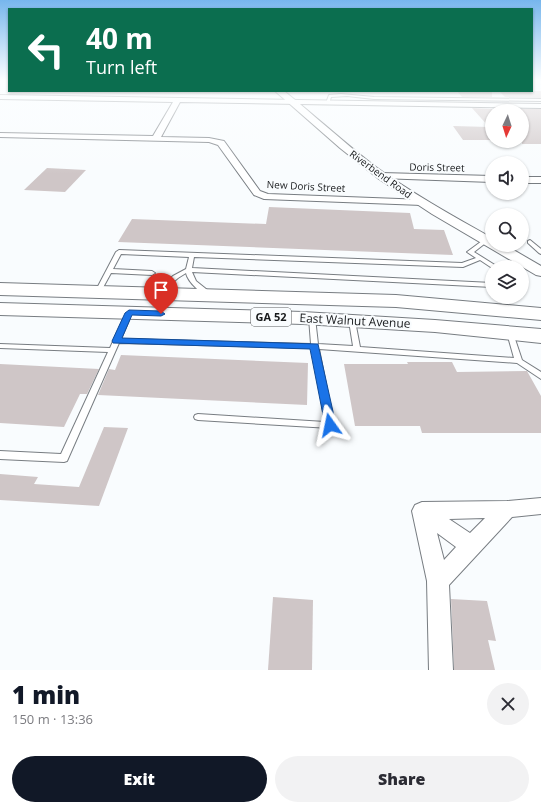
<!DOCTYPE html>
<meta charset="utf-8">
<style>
body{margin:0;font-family:"Open Sans",sans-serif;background:#f2f2f3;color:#2b2b33;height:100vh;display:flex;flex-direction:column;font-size:15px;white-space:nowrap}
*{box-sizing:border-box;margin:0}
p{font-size:13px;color:#7c7c81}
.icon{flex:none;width:22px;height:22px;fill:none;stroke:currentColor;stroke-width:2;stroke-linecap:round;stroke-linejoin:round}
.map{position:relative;height:670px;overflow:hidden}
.panel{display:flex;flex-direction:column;background:#fff;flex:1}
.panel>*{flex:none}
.guide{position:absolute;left:8px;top:8px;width:525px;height:84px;border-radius:0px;box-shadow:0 1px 3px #0004;background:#0b6e4f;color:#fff;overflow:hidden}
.needle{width:26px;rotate:184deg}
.tools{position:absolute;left:485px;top:104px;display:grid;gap:8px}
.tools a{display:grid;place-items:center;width:44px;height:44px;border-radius:50%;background:#fff;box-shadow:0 1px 3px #0004;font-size:20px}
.pin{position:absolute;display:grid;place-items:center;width:34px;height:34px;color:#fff;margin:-41px -17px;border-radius:50% 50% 50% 0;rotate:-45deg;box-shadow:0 0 4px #0007}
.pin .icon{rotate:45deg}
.me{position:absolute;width:44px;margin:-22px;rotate:348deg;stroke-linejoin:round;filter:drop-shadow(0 0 3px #0008)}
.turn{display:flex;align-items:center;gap:14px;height:84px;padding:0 12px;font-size:18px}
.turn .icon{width:52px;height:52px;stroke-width:2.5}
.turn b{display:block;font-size:28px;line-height:34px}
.round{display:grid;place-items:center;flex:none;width:42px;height:42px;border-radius:21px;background:#f2f2f3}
.overview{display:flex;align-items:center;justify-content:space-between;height:68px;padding:0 12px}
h1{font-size:24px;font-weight:800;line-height:30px;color:#111827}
.primary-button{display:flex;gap:8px;margin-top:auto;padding:8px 12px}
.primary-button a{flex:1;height:46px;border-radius:24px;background:#111827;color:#fff;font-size:16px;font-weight:800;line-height:46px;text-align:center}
.primary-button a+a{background:#f2f2f3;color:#2b2b33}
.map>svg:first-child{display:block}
.building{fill:#cfc6c7}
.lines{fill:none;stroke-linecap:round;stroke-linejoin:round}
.service-casing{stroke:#787d82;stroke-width:2}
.minor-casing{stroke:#787d82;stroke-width:2}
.tertiary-casing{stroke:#787d82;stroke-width:2}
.primary-casing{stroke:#787d82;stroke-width:2}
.service{fill:#fff;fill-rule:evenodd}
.minor{fill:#fff;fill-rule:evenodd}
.tertiary{fill:#fff;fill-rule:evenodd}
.primary{fill:#fff;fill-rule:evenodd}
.route{fill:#1a73e8;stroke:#114b97}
.labels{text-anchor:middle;stroke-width:4;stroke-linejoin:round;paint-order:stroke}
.far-street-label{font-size:10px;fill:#17191b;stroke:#f9fcfe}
.shield{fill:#f9fcfe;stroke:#5b5d5f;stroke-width:1}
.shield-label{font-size:11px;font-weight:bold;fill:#17191b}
.street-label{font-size:12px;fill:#17191b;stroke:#f9fcfe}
</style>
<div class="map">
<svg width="541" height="670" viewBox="0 0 541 670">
<rect width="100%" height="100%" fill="#f9fcfe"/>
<g class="building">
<polygon points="457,91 492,91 492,97 462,97"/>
<polygon points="499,91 541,91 541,98 505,97"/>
<polygon points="472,108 492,109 492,140 463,140 453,126 489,127"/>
<polygon points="519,109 541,109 541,144 522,144 522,111"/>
<polygon points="47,168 86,170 65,192 24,190"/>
<polygon points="269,207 410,213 414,229 444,230 453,255 118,242 132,219 266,224"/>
<polygon points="121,355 308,363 307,405 98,395 109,369 115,370"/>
<polygon points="407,362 452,362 457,372 527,371 541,396 541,433 422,433 420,426 355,426 344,364 408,364"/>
<polygon points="0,364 99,369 87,394 80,394 64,427 0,423"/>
<polygon points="104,427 128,428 99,506 0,500 0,474 38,477 34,484 79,487"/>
<polygon points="273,597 313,600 312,670 268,670"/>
<polygon points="451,599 487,601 496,641 488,640 495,670 454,670"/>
</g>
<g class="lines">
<defs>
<g id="service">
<polygon points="341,94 374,97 541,99 541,101 374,99 347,96 331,97 329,104 326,103 329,95"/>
<path d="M 486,238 L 488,239 L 488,241 L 474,252 L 498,267 L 492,268 L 480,260 L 463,267 L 194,257 L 192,268 L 492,283 L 492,287 L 192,272 L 196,281 L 211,293 L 212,294 L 211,295 C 202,296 188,282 186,273 L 178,278 L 159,294 L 157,295 L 154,293 L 155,292 L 173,276 L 186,269 L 189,257 L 121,254 L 113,269 L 152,271 L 155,273 L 152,275 L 111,273 L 100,293 L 98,294 L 95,292 L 116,252 L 119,250 L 462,263 L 476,258 L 467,252 Z"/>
<polygon points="530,240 541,249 541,254 539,253 528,243 528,241"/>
<polygon points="129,311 132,313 121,339 311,344 309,318 312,316 315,318 318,344 353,346 349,321 352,319 355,321 360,347 514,358 507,333 510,331 513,333 522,360 541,372 541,379 517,363 319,349 334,425 333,427 330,428 198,420 195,419 194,417 195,415 198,414 325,422 312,348 119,343 67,461 64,462 0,459 0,451 61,454 108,352 0,348 0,344 110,348 126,313"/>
</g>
<g id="minor">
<polygon points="0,95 541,104 541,108 180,102 161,137 209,138 224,141 260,191 268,194 425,200 427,202 422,205 264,199 254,195 218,145 209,142 0,137 0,133 153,136 173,102 0,99"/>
<polygon points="382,173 492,176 492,182 379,178 378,176 379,174"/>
<rect x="522" y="177" width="19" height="6"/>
<path d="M 541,498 L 541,514 L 512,517 L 449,585 L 453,670 L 429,670 L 427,581 L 412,511 L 415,505 L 422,502 L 507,501 ZM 485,518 L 470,533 L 449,519 ZM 437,533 L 456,547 L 444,560 Z"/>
</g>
<path id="tertiary" d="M 275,91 L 284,91 C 314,115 342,141 373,165 C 410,192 451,215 492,238 L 492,245 L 505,245 L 541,266 L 541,276 L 536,275 L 432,214 L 379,179 L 340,148 Z"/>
<g id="primary">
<polygon points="0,283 396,295 541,308 541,320 396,307 0,295"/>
<polygon points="0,303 303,312 435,320 541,329 541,343 435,332 303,324 0,315"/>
</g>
</defs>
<use href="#service" class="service-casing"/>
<use href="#minor" class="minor-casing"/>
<use href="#tertiary" class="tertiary-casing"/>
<use href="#primary" class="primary-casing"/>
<use href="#service" class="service"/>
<use href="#minor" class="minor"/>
<use href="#tertiary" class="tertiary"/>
<use href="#primary" class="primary"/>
</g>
<linearGradient id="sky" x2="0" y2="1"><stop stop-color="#77b6ed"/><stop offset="0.46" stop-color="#fcfeff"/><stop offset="1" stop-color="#fcfeff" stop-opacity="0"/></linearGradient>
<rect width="541" height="174" fill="url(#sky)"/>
<polygon class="route" points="129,310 161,311 165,314 161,316 132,315 122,338 318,344 336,425 334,428 327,428 325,425 310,349 113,343 112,341 125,313"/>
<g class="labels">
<g class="far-street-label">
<text transform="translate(437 167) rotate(1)" y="4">Doris Street</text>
<text transform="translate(381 174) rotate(36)" y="4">Riverbend Road</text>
<text transform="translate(306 186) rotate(3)" y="4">New Doris Street</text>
</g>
<rect class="shield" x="251" y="308" width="40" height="18" rx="3"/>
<g class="shield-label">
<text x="271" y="321">GA 52</text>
</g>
<g class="street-label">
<text transform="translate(355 321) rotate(3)" y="4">East Walnut Avenue</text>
</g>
</g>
</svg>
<div class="tools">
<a><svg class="needle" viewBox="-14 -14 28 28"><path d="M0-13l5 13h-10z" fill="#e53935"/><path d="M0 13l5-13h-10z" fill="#7c7c81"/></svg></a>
<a><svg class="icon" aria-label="sound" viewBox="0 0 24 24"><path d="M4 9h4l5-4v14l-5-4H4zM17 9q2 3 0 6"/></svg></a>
<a><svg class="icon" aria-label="search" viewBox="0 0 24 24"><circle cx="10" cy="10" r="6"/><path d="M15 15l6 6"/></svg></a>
<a><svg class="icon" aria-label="layers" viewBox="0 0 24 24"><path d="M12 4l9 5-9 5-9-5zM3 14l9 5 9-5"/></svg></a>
</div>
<div class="pin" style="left:161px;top:314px;background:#d93025"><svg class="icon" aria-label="arrive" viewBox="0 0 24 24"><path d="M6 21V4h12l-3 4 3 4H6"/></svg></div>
<svg class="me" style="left:330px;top:425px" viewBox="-20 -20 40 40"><path d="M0-17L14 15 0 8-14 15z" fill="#1a73e8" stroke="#fff" stroke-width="4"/></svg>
<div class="guide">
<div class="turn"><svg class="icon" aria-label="left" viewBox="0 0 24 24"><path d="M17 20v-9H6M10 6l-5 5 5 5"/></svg><div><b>40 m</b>Turn left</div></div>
</div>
</div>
<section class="panel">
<div class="overview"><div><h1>1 min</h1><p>150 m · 13:36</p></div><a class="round"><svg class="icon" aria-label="close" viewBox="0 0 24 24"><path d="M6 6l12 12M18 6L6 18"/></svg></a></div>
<div class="primary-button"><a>Exit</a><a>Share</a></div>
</section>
